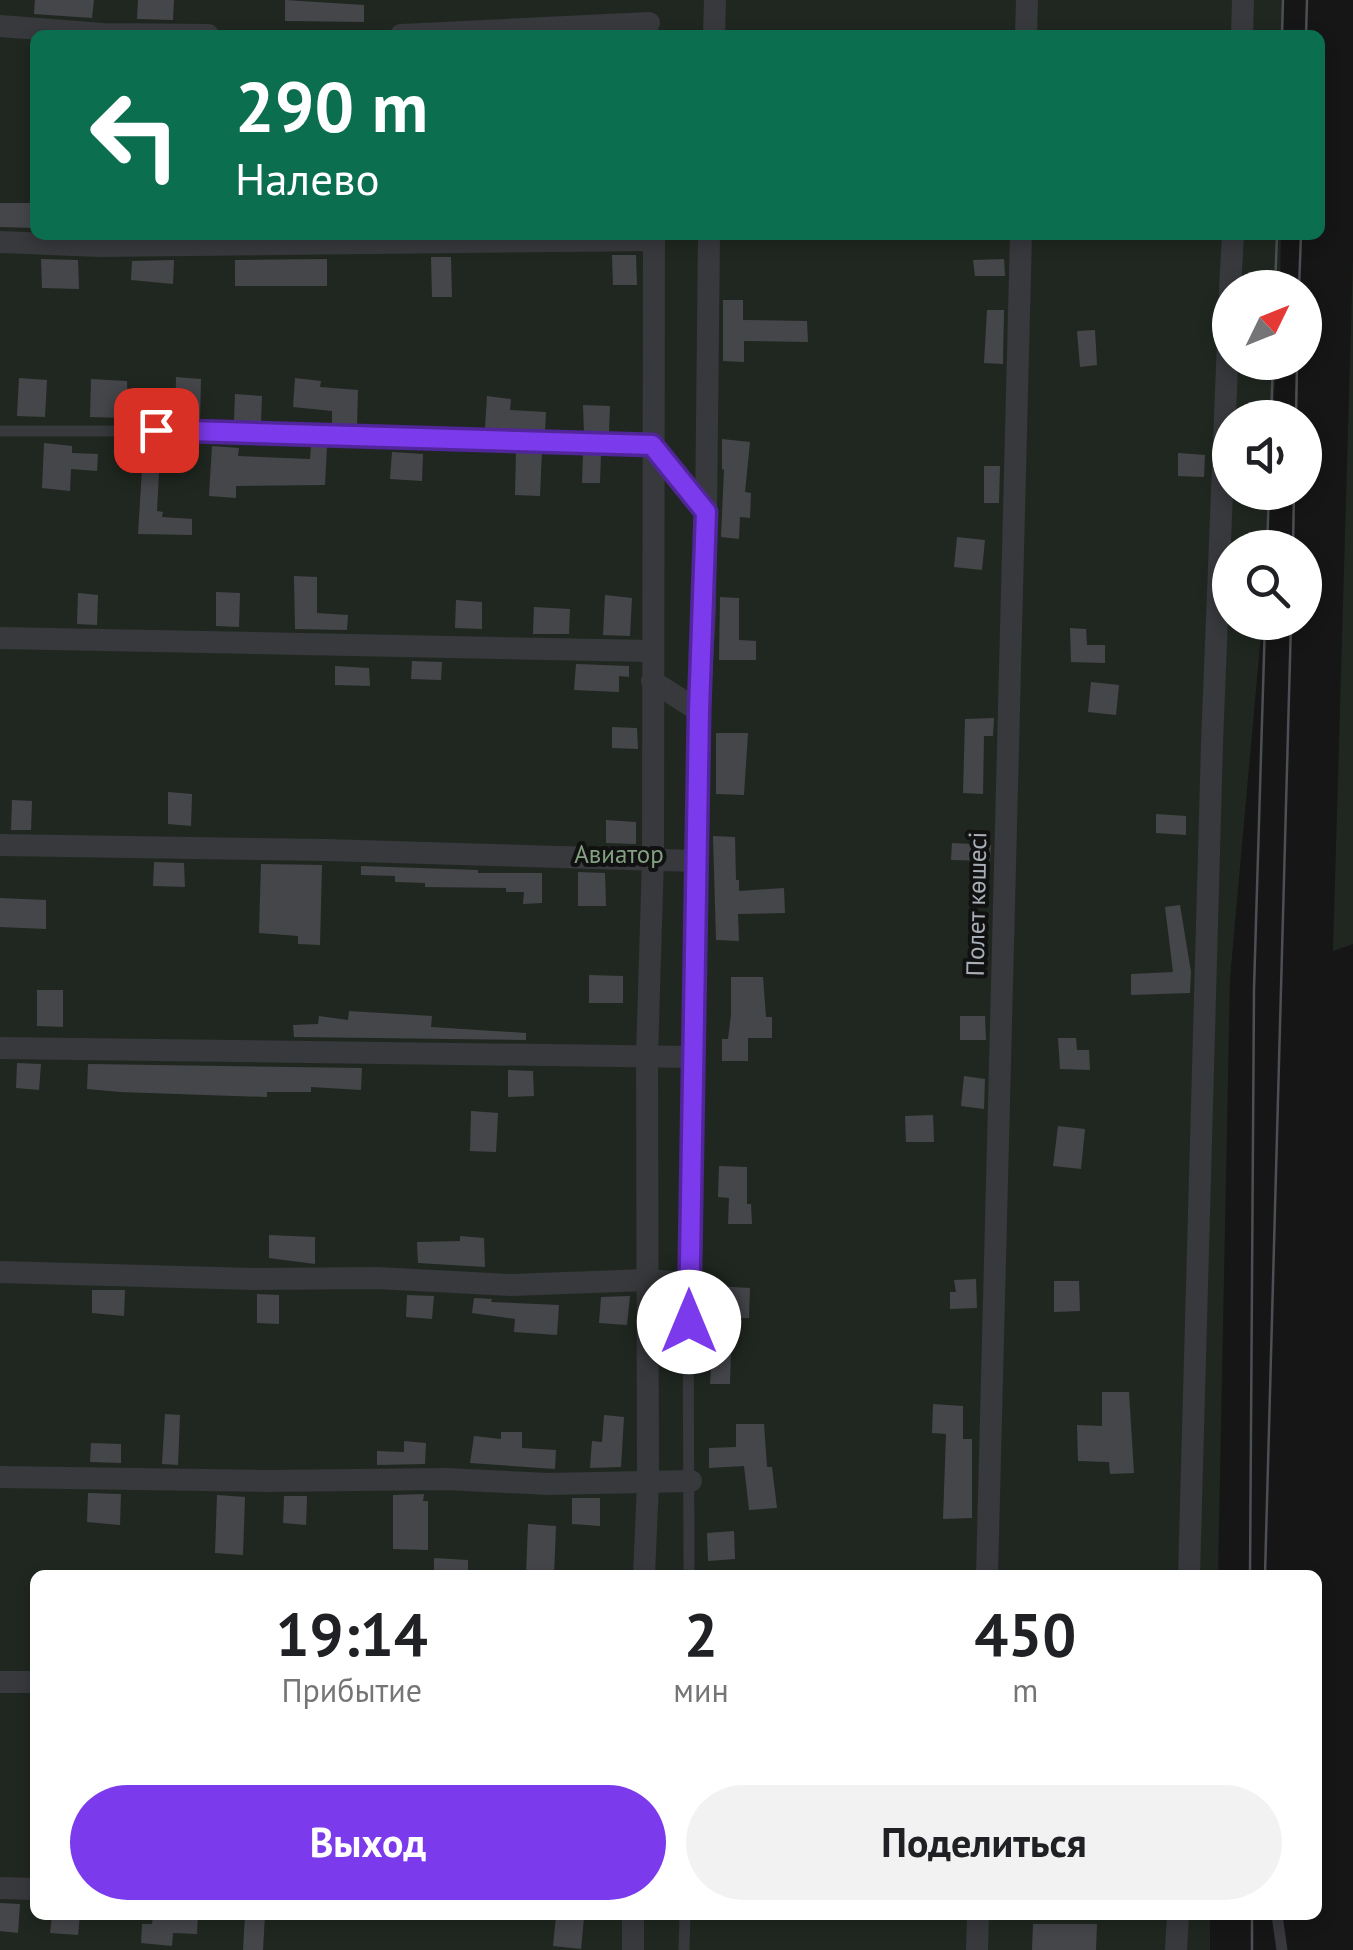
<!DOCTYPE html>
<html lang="ru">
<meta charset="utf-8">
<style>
body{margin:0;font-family:"PT Sans",sans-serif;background:#f2f2f2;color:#202124;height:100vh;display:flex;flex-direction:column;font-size:38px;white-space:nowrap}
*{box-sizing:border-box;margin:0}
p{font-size:32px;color:#757577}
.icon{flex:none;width:55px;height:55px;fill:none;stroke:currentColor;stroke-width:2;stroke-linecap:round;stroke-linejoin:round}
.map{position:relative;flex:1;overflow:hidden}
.side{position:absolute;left:30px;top:1570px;width:1292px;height:350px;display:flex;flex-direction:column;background:#fff;border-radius:15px;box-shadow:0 5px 15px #0003}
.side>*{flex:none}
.banner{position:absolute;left:30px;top:30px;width:1295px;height:210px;border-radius:15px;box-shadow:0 5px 15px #0003;background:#0b6e4f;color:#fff;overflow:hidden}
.needle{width:65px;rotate:47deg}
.buttons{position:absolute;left:1212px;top:270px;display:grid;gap:20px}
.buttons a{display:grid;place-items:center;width:110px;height:110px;border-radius:50%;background:#fff;box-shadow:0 5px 15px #0003;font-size:50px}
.pin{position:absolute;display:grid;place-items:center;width:85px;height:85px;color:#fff;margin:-42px;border-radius:20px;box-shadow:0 5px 15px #0006}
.me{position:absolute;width:110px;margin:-55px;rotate:0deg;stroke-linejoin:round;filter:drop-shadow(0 0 8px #0008)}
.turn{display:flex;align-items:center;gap:35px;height:210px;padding:0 40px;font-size:45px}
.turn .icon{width:130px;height:130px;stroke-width:2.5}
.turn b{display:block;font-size:70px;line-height:85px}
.eta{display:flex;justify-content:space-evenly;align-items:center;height:170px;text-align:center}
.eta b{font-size:60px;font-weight:700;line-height:70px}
.action{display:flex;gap:20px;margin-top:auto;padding:20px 40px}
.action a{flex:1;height:115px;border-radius:60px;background:#7c3aed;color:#fff;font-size:40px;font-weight:700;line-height:115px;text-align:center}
.action a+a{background:#f2f2f2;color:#202124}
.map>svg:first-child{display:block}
.green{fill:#202720}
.building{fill:#45464a}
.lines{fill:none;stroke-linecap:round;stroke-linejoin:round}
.lane{stroke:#37393c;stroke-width:11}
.street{stroke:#37393c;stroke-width:22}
.tram{stroke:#4c4f53;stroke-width:2.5}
.route-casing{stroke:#51269a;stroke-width:25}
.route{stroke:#7c3aed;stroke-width:18}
.labels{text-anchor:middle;stroke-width:8;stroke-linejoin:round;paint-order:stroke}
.park-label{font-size:25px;fill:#83a180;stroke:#111112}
.street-label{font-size:25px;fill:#a8afb7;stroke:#111112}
</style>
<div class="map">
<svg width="1353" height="1950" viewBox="0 0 1353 1950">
<rect width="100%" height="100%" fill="#161617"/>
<g class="green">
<polygon points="0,0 1282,0 1282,35 35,35 35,235 1281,235 1280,287 1230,288 1230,362 1276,363 1273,417 1230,418 1230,492 1269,493 1266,547 1230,548 1230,622 1262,623 1230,978 1218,1575 35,1575 35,1915 1210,1915 1210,1950 0,1950"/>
<polygon points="1353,258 1353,944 1333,951"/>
</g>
<g class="building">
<polygon points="35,0 94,0 92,18 34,14"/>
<polygon points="138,0 174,0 173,20 137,19"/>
<polygon points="285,0 364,5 364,22 285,21"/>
<polygon points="0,203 35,203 35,228 0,227"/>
<polygon points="612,255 636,255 637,285 613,285"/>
<polygon points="431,257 451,257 452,297 432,297"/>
<polygon points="41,259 78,260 79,289 42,288"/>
<polygon points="327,259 327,286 235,286 235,260"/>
<polygon points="1004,259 1005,276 975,276 973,260"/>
<polygon points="174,260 173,284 131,280 132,261"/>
<polygon points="723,300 743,300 743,320 807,321 808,342 744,341 744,362 723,361"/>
<polygon points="987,310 1004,310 1003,364 984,363"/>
<polygon points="1095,330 1097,365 1080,367 1077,331"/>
<polygon points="176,377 201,379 200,423 175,422"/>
<polygon points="19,378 47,380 45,417 17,416"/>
<polygon points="295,378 321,381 320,387 358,390 357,427 332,427 332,411 293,407"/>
<polygon points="91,379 127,381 128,418 90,417"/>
<polygon points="235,394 262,396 261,422 234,421"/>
<polygon points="487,396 511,399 510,410 546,412 545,433 485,428"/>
<polygon points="583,405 610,406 609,432 584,434"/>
<polygon points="722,439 750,442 745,492 751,493 750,518 740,517 739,539 721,537 724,470 722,469"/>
<polygon points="44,443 72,446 72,453 98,454 97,471 71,469 70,491 42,488"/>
<polygon points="311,445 327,446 325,485 236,486 236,498 209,496 212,446 239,448 238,456 310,459"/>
<polygon points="516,451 542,451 540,496 515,495"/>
<polygon points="392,452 423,454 422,481 390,479"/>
<polygon points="583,452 601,453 600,483 582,483"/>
<polygon points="1178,453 1205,455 1204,477 1178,476"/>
<polygon points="984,466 1000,466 999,503 984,503"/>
<polygon points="142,470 159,472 157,511 163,512 162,517 192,519 192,535 138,534"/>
<polygon points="957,537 985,540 982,570 954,567"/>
<polygon points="294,576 317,577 317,613 348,615 347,630 295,629"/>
<polygon points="216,592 240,593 239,627 216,626"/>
<polygon points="78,593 98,595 97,625 77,624"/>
<polygon points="605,595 632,598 630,636 603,635"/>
<polygon points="720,597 739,598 739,640 756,641 756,660 719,660"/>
<polygon points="456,600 482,602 482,629 455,628"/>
<polygon points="534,607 570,609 569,634 533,634"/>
<polygon points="1070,628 1086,629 1087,645 1105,645 1105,663 1071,662"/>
<polygon points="412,661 442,662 441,680 411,679"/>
<polygon points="576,664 629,666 629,677 619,676 619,692 574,690"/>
<polygon points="335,666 369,668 370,686 335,685"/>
<polygon points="1091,682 1119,685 1116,715 1088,712"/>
<polygon points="994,718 993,736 984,736 983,794 963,793 965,719"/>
<polygon points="612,727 637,728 638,749 612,748"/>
<polygon points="716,733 748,733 744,795 716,794"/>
<polygon points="168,792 192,794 191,826 168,824"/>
<polygon points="12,800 32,801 31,830 11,830"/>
<polygon points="1156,814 1186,816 1186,835 1156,833"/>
<polygon points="606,820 636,822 636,844 606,843"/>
<polygon points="713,836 735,837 736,880 739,880 739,891 784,888 785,913 738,914 739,941 716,940"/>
<polygon points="952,843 991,845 990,861 951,860"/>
<polygon points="154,862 184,863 185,887 153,886"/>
<polygon points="261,864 322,865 320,945 298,944 298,936 259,933"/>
<polygon points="361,866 478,870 478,873 542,873 542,903 523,904 524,892 506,892 506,888 425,887 425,883 395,882 395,876 361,875"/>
<polygon points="578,872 605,873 606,906 578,906"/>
<polygon points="0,898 46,900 46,929 0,927"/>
<polygon points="1180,905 1191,972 1190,993 1131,995 1131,974 1173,972 1165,907"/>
<polygon points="589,975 623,976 623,1003 589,1003"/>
<polygon points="731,977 763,977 766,1017 772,1017 772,1038 748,1038 748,1061 722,1061 722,1039 728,1039 731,1015"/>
<polygon points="37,990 63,990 63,1027 37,1026"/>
<polygon points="349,1011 432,1016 431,1027 526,1033 526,1040 294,1037 293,1025 318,1024 319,1016 348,1020"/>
<polygon points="960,1016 985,1016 986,1040 960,1040"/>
<polygon points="1058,1038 1076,1038 1077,1050 1089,1050 1090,1070 1060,1069"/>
<polygon points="17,1063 41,1064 39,1090 16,1088"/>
<polygon points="88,1064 362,1068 361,1090 311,1087 311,1092 267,1092 267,1097 120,1092 87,1089"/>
<polygon points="508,1070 533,1071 534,1096 508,1097"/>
<polygon points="964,1076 985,1079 984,1109 961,1106"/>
<polygon points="471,1111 498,1113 496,1152 470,1151"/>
<polygon points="933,1115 934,1142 906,1142 905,1116"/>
<polygon points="1058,1126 1085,1129 1081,1169 1053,1166"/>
<polygon points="719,1166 747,1167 747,1204 751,1204 752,1224 728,1224 729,1198 718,1197"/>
<polygon points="269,1235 315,1237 315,1264 269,1258"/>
<polygon points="460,1236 484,1238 485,1267 418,1263 417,1242 460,1241"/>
<polygon points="976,1279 977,1308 950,1309 950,1292 956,1292 954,1280"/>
<polygon points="1054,1281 1079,1281 1080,1311 1054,1312"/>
<polygon points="716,1286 750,1288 749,1318 732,1318 730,1384 710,1384"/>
<polygon points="92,1290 125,1290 124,1316 92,1313"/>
<polygon points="257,1294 279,1295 279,1324 257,1323"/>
<polygon points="407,1295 434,1296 432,1319 406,1317"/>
<polygon points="630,1296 627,1325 599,1323 601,1297"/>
<polygon points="474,1298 492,1299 491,1302 559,1305 557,1335 514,1332 515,1319 472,1313"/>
<polygon points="1102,1392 1129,1392 1134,1473 1110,1474 1109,1462 1078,1461 1077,1425 1102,1426"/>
<polygon points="933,1404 963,1406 963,1439 972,1439 972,1518 943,1519 946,1434 932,1433"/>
<polygon points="165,1414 180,1415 178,1465 162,1464"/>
<polygon points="604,1415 624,1417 621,1467 590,1468 592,1441 602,1442"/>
<polygon points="736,1424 764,1424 767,1467 772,1467 777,1508 749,1510 744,1466 709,1468 709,1448 736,1447"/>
<polygon points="501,1432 522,1432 522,1448 556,1450 555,1469 470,1463 474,1436 501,1439"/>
<polygon points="404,1441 426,1443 425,1464 377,1465 377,1451 404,1452"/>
<polygon points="91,1443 121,1444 121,1463 90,1462"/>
<polygon points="88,1493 121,1494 120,1525 87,1522"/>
<polygon points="424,1494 423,1501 428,1501 428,1550 393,1549 393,1495"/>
<polygon points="217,1495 245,1497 243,1555 215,1553"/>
<polygon points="284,1496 307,1496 306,1525 283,1523"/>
<polygon points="572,1498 600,1498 600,1526 572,1524"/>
<polygon points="528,1524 556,1526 554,1575 526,1575"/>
<polygon points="734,1531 735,1559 708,1561 707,1533"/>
<polygon points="434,1558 468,1560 468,1575 434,1575"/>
<polygon points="0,1903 20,1904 18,1933 0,1931"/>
<polygon points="52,1915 80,1915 78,1935 50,1933"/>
<polygon points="153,1915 198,1915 197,1934 173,1933 172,1946 141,1943 142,1924 152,1924"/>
<polygon points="245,1915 265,1915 263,1950 243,1950"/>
<polygon points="556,1916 584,1918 581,1949 553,1946"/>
<polygon points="1033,1924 1097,1924 1096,1950 1032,1950"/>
</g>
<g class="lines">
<g class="lane">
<polyline points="0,431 155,431 652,445 703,509"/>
<polyline points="689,1575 688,1283 699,711"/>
<polyline points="1277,1915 1282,1950"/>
<polyline points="684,1950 685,1915"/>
</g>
<g class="street">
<polyline points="0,26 103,34 208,35"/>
<polyline points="401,35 649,23"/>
<polyline points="714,35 715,0"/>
<polyline points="1026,35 1027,0"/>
<polyline points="1242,35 1243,0"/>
<polyline points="0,242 100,246 654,240"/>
<polyline points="1230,288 1233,235"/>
<polyline points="0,638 651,651"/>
<polyline points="652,681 699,711 705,611 709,235"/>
<polyline points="0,845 326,850 696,861"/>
<polyline points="0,1048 692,1057"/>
<polyline points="0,1272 255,1279 377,1278 511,1285 647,1280 688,1283"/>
<polyline points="0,1477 265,1481 446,1479 548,1484 691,1481"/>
<polyline points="644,1575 648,1483 647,1056 653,859 654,235"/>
<polyline points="987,1575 1021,235"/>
<polyline points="1189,1575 1212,743 1230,291"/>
<polyline points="0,1682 35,1682"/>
<polyline points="0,1888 35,1889"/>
<polyline points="633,1915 633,1950"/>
<polyline points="977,1950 978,1915"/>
<polyline points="1176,1950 1178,1915"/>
</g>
<g class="tram">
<polyline points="1282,35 1283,0"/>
<polyline points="1306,35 1307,0"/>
<polyline points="1275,288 1277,235"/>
<polyline points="1299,288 1301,235"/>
<polyline points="1271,418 1273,362"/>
<polyline points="1296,418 1297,362"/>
<polyline points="1267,548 1269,492"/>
<polyline points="1293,548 1294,492"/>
<polyline points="1250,1575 1254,989 1265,622"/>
<polyline points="1265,1575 1291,622"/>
<polyline points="1252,1950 1252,1915"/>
</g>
</g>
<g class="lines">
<defs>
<polyline id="route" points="156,430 652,445 706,512 699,711 689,1322"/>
</defs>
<use href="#route" class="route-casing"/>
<use href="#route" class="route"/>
</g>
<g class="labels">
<g class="park-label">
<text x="619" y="863">Авиатор</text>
</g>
<g class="street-label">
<text transform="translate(976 904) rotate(-89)" y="9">Полет көшесі</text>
</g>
</g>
</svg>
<div class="buttons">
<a><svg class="needle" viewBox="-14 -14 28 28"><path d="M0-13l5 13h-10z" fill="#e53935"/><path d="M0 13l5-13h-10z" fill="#757577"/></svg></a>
<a><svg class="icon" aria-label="sound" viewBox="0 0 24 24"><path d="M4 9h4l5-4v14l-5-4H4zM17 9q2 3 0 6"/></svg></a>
<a><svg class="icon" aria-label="search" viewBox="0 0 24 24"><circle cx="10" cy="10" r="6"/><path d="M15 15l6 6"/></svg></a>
</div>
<div class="pin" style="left:156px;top:430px;background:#d93025"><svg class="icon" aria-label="arrive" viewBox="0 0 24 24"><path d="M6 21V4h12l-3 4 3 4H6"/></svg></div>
<svg class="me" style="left:689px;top:1322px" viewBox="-20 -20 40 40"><circle r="19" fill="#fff"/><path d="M0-13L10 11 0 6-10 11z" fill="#7c3aed"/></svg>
<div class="banner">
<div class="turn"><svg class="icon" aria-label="left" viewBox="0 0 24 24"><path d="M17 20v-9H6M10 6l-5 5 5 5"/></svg><div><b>290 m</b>Налево</div></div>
</div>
<section class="side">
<div class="eta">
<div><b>19:14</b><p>Прибытие</p></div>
<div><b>2</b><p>мин</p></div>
<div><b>450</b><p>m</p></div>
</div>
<div class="action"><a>Выход</a><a>Поделиться</a></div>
</section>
</div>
